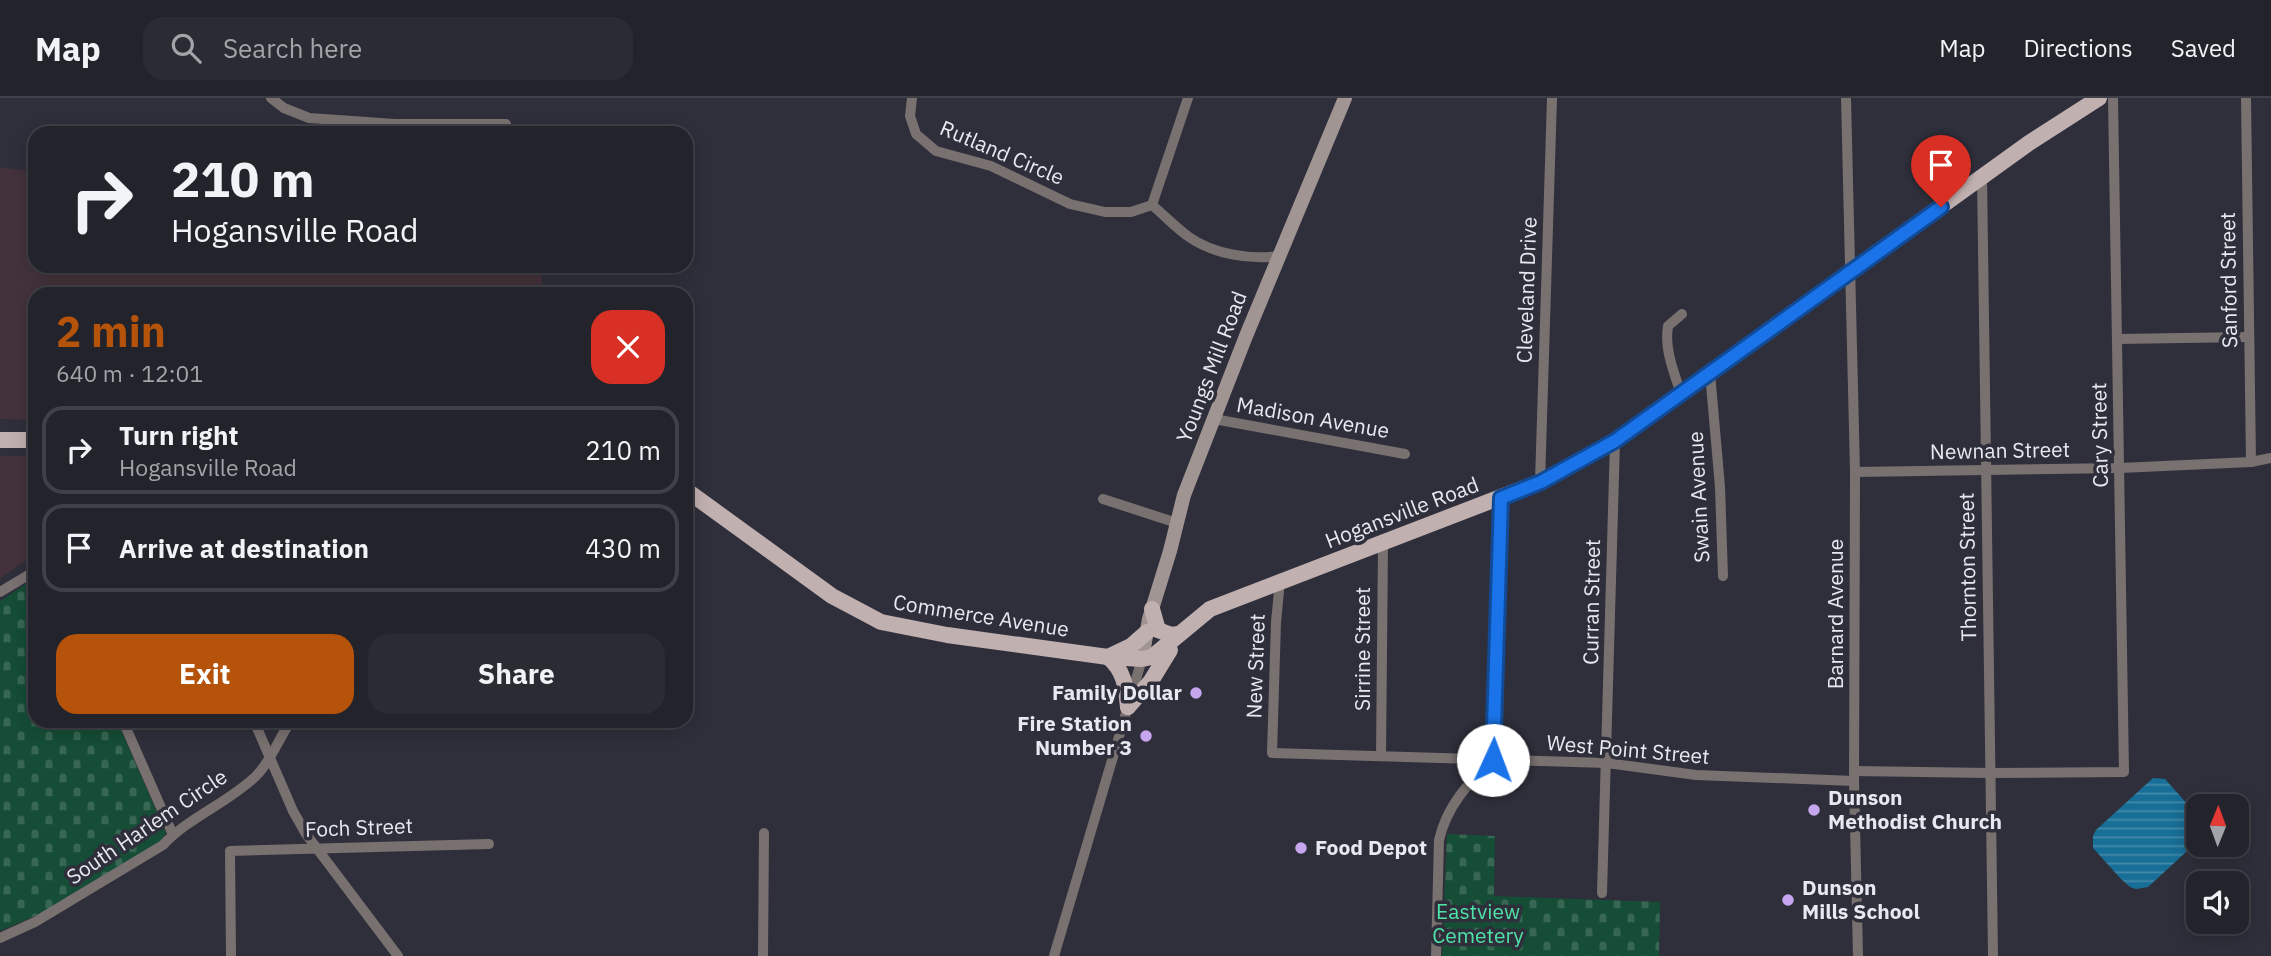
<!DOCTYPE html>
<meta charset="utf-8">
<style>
body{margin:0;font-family:"IBM Plex Sans",sans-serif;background:#2b2b34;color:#f1f3f6;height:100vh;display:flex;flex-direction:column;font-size:26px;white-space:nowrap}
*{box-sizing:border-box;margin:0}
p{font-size:23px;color:#a3a4a9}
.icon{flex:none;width:38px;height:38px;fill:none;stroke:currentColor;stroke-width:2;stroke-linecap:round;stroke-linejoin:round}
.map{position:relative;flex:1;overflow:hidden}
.details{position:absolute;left:28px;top:189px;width:665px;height:441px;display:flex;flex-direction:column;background:#23232c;border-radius:21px;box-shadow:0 4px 18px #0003,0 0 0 2px #404048}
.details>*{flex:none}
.top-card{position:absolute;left:28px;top:28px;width:665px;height:147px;border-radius:21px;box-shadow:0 4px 18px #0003,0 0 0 2px #404048;background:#23232c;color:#f1f3f6;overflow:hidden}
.needle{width:46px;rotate:1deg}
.tools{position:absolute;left:2186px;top:696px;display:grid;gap:14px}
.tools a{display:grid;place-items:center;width:63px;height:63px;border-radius:14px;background:#23232c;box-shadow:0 4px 18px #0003,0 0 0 2px #404048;font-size:35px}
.pin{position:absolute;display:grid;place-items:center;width:60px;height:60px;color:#fff;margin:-72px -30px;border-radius:50% 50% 50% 0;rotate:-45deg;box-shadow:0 0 7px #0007}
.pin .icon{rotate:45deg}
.me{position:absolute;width:77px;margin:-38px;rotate:2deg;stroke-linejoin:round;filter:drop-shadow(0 0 5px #0008)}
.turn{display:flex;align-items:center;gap:24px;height:147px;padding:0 28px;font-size:32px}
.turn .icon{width:91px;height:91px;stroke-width:2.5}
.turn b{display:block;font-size:49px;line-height:60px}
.round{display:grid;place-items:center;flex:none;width:74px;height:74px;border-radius:21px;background:#2b2b34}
.overview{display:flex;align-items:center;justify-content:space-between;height:119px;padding:0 28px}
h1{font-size:42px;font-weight:700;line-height:52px;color:#b45309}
.cta{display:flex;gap:14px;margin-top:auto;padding:14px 28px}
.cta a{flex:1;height:80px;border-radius:21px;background:#b45309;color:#fff;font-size:28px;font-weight:700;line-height:80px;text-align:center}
.cta a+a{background:#2b2b34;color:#f1f3f6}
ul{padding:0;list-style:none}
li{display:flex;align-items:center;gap:21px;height:88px;margin:0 14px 10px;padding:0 14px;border:4px solid #404048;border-radius:21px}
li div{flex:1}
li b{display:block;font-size:26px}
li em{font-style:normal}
header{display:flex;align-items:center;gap:42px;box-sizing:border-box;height:98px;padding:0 35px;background:#23232c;border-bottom:2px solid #404048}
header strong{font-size:33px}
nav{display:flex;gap:38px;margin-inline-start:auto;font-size:24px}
.search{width:490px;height:63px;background:#2b2b34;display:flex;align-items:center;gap:18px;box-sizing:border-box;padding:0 24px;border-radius:21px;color:#a3a4a9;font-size:26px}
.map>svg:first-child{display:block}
.commercial{fill:#43323b}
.cemetery{fill:url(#cemetery-stones)}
.water{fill:url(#water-rules)}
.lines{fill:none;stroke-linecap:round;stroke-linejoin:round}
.street{stroke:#797170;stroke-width:10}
.secondary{stroke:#a19594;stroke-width:14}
.primary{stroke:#c1b0b0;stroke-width:16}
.route-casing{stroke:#114b97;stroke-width:18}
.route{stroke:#1a73e8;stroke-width:12}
.poi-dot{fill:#c7a6f0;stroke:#2f2f3b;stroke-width:2.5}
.labels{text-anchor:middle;stroke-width:7;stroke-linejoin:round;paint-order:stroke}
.street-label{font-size:21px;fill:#e8e8f0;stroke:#2f2f3b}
.poi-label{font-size:21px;font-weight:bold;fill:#e8e8f0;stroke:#2f2f3b;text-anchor:start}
.park-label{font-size:21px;fill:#4ee2a6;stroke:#2f2f3b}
</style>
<header>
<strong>Map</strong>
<div class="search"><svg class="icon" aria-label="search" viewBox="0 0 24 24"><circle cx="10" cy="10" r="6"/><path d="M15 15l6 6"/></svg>Search here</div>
<nav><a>Map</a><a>Directions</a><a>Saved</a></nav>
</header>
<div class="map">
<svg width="2271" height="858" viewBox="0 0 2271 858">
<defs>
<pattern id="cemetery-stones" width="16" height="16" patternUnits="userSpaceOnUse" patternTransform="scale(1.75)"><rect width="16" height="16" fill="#154d36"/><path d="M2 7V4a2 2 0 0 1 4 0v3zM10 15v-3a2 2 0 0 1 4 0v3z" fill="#376753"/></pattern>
<pattern id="water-rules" width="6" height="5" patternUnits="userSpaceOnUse" patternTransform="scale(1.75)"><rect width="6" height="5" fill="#176e96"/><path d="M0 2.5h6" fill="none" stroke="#448aaa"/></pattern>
</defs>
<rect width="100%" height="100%" fill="#2f2f3b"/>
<g class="commercial">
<polygon points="0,70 35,73 35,168 541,168 543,196 35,196 35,322 0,321"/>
<polygon points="0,358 35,358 35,457 0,480"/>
</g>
<g class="cemetery">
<polygon points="35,480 35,623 117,623 166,735 161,743 44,814 0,833 0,503"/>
<polygon points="1447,736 1495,738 1494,798 1660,804 1659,858 1442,858"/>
</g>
<polygon class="water" points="2153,680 2165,681 2198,718 2198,743 2148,789 2136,791 2130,789 2121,781 2093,750 2093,738 2096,732"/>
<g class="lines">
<g class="street">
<polyline points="271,0 284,10 309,20 395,26 506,26"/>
<path d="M 912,0 L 910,18 L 916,36 L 936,53 L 991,68 L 1070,106 L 1105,114 L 1131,114 L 1152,107 C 1164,117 1176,130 1189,139 C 1213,156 1250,162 1278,158"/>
<polyline points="1846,0 1855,374 1854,683 1858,858"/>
<polyline points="2246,0 2251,364"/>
<polyline points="1982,79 1993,858"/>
<polyline points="1152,107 1188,0"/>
<polyline points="2117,241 2249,239"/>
<polyline points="1710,275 1720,389 1723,478"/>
<path d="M 1681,296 C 1674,274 1664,251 1668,228 L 1682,216"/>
<polyline points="1214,321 1405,356"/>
<polyline points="1855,374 2120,370 2251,364 2271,360"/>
<polyline points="1540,384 1552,0"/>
<polyline points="1103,401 1177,425"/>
<polyline points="1280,483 1276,524 1272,655 1607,665 1696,677 1854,683"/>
<polyline points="0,494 35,473"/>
<polyline points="123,623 173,737"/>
<polyline points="254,623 293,713 306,736 398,858"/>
<polyline points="1381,658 1383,445"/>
<polyline points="1854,673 1990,675 2124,674 2113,0"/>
<polyline points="1602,795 1615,343"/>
<path d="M 0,840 L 35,824 L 163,747 C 189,719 228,705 256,678 C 272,662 278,641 291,623"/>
<polyline points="231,858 230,753 489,746"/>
<polyline points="763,858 764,735"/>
<polyline points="1054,858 1142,561"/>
<path d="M 1436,858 L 1439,742 C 1447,707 1468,686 1493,661 L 1501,400"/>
</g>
<polyline class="secondary" points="1142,561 1149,521 1170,453 1184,397 1246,238 1345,0"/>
<g class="primary">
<polyline points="0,342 35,342"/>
<polyline points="686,392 832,498 881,524 947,537 1108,559 1142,561 1152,559 1210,511 1540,384 1615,343 2029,45 2099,0"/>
<polyline points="1152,511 1158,532 1171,537 1179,536"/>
<path d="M 1108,559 C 1124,572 1126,589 1128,609"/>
<polyline points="1108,559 1131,548 1147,534"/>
<polyline points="1128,609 1151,583 1170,552"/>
</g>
</g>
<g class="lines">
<defs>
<polyline id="route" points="1493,662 1501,400 1541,384 1615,343 1941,109"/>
</defs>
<use href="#route" class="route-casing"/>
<use href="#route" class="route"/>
</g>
<g class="poi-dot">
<circle cx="1196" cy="595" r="7"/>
<circle cx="1146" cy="638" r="7"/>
<circle cx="1814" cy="712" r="7"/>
<circle cx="1301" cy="750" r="7"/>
<circle cx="1788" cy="802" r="7"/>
</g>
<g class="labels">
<g class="street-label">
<text transform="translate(1002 55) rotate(23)" y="7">Rutland Circle</text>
<text transform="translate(2229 182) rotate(-91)" y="7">Sanford Street</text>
<text transform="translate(1527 192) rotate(-88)" y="7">Cleveland Drive</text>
<text transform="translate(1212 269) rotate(-69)" y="7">Youngs Mill Road</text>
<text transform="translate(1313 320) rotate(10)" y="7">Madison Avenue</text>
<text transform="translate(2100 337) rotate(-91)" y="7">Cary Street</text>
<text transform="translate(2000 353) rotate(-1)" y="7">Newnan Street</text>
<text transform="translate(1699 399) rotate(-93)" y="7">Swain Avenue</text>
<text transform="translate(1402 415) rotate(-21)" y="7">Hogansville Road</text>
<text transform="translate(1968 469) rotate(-91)" y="7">Thornton Street</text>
<text transform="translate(1592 504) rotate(-89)" y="7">Curran Street</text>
<text transform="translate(1836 516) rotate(-90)" y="7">Barnard Avenue</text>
<text transform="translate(981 518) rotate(9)" y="7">Commerce Avenue</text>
<text transform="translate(1363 551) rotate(-90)" y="7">Sirrine Street</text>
<text transform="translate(1256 568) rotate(-88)" y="7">New Street</text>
<text transform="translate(1628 652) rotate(5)" y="7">West Point Street</text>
<text transform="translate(147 729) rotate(-34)" y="7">South Harlem Circle</text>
<text transform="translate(359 730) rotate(-2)" y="7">Foch Street</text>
</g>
<g class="poi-label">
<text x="1182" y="602" text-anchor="end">Family Dollar</text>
<text x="1132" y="633" text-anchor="end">Fire Station<tspan x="1132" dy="24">Number 3</tspan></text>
<text x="1828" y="707">Dunson<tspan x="1828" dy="24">Methodist Church</tspan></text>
<text x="1315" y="757">Food Depot</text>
<text x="1802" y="797">Dunson<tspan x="1802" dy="24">Mills School</tspan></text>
</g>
<g class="park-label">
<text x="1478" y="821">Eastview<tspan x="1478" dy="24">Cemetery</tspan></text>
</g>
</g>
</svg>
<div class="tools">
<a><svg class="needle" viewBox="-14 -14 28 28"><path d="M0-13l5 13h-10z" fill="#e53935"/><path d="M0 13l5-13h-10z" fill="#a3a4a9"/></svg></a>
<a><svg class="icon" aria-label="sound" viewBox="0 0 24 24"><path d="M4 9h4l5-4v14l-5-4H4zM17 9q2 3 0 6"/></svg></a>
</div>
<div class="pin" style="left:1941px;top:109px;background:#d93025"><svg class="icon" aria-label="arrive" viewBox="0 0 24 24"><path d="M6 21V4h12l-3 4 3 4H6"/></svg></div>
<svg class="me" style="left:1493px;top:662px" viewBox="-20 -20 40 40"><circle r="19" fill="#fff"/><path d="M0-13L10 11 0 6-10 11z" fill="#1a73e8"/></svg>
<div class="top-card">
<div class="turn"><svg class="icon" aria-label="right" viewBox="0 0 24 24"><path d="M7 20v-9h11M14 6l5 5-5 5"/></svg><div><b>210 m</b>Hogansville Road</div></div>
</div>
<section class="details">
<div class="overview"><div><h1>2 min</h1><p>640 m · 12:01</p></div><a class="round" style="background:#d93025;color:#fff"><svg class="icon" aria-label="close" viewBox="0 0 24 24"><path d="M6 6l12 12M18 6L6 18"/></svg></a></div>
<ul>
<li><svg class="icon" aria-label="right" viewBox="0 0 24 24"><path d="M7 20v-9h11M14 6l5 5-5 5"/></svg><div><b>Turn right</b><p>Hogansville Road</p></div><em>210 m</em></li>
<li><svg class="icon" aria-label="arrive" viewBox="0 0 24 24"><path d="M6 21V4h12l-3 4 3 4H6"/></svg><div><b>Arrive at destination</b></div><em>430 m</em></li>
</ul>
<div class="cta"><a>Exit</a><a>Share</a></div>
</section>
</div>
